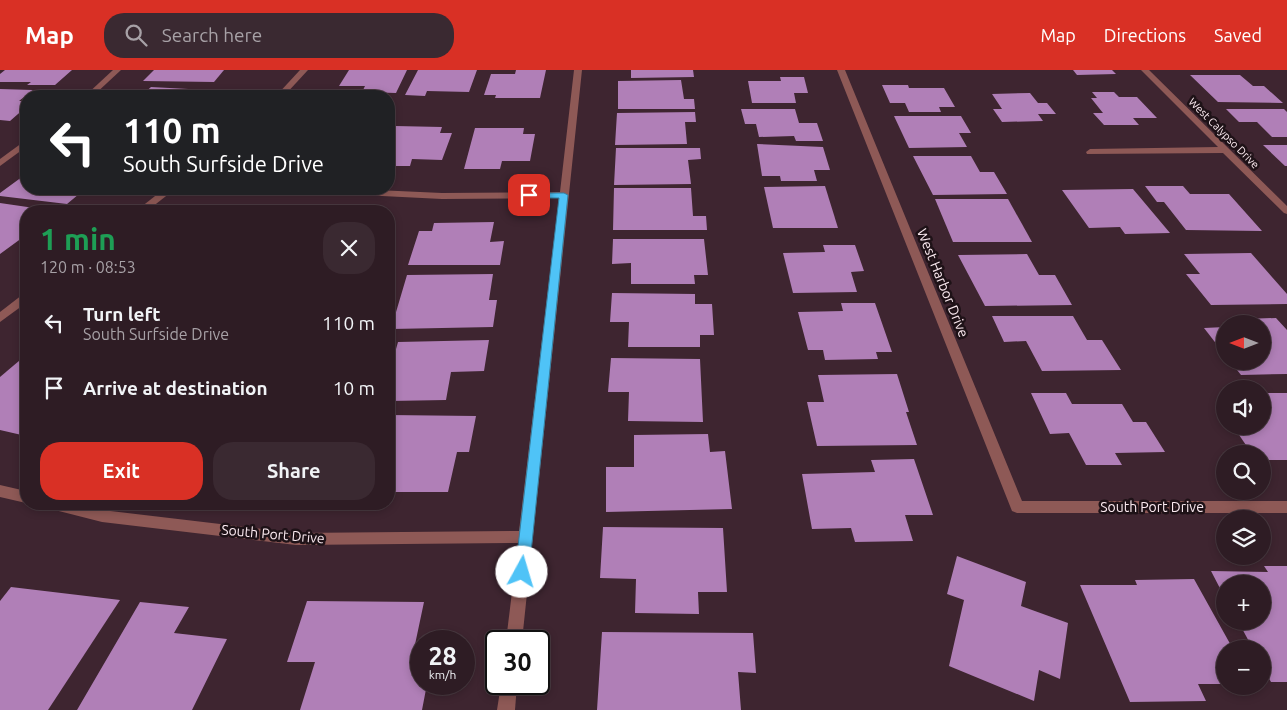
<!DOCTYPE html>
<meta charset="utf-8">
<style>
body{margin:0;font-family:Ubuntu,sans-serif;background:#3a2931;color:#f1f3f6;height:100vh;display:flex;flex-direction:column;font-size:19px;white-space:nowrap}
*{box-sizing:border-box;margin:0}
p{font-size:16px;color:#a7a1a6}
.icon{flex:none;width:28px;height:28px;fill:none;stroke:currentColor;stroke-width:2;stroke-linecap:round;stroke-linejoin:round}
.map{position:relative;flex:1;overflow:hidden}
.details{position:absolute;left:20px;top:135px;width:375px;height:305px;display:flex;flex-direction:column;background:#2e1c24;border-radius:20px;box-shadow:0 2px 8px #0003,0 0 0 1px #493a41}
.details>*{flex:none}
.hud{position:absolute;left:20px;top:20px;width:375px;height:105px;border-radius:20px;box-shadow:0 2px 8px #0003,0 0 0 1px #493a41;background:#202124;color:#fff;overflow:hidden}
.needle{width:32px;rotate:270deg}
.controls{position:absolute;left:1216px;top:245px;display:grid;gap:10px}
.controls a{display:grid;place-items:center;width:55px;height:55px;border-radius:50%;background:#2e1c24;box-shadow:0 2px 8px #0003,0 0 0 1px #493a41;font-size:25px}
.speed{position:absolute;left:410px;top:560px;display:flex;gap:10px;font-size:25px;font-weight:700;text-align:center}
.speed>*{display:grid;place-content:center;width:65px;height:65px;border-radius:50%;background:#2e1c24;box-shadow:0 2px 8px #0003,0 0 0 1px #493a41;line-height:1}
.speed small{font-size:12px;font-weight:400}
.speed .limit{border:2px solid #111;border-radius:8px;background:#fff;color:#111}
.pin{position:absolute;display:grid;place-items:center;width:42px;height:42px;color:#fff;margin:-21px;border-radius:10px;box-shadow:0 2px 8px #0006}
.me{position:absolute;width:55px;margin:-28px;rotate:6deg;stroke-linejoin:round;filter:drop-shadow(0 0 4px #0008)}
.turn{display:flex;align-items:center;gap:18px;height:105px;padding:0 20px;font-size:22px}
.turn .icon{width:65px;height:65px;stroke-width:2.5}
.turn b{display:block;font-size:35px;line-height:42px}
.round{display:grid;place-items:center;flex:none;width:52px;height:52px;border-radius:20px;background:#3a2931}
.head{display:flex;align-items:center;justify-content:space-between;height:85px;padding:0 20px}
h1{font-size:30px;font-weight:700;line-height:38px;color:#1e9e55}
.cta{display:flex;gap:10px;margin-top:auto;padding:10px 20px}
.cta a{flex:1;height:58px;border-radius:20px;background:#d93025;color:#fff;font-size:20px;font-weight:700;line-height:58px;text-align:center}
.cta a+a{background:#3a2931;color:#f1f3f6}
ul{padding:0;list-style:none}
li{display:flex;align-items:center;gap:15px;height:65px;padding:0 20px}
li div{flex:1}
li b{display:block;font-size:19px}
li em{font-style:normal}
header{display:flex;align-items:center;gap:30px;box-sizing:border-box;height:70px;padding:0 25px;background:#d93025;color:#fff}
header strong{font-size:24px}
nav{display:flex;gap:28px;margin-inline-start:auto;font-size:18px}
.search{width:350px;height:45px;background:#3a2931;display:flex;align-items:center;gap:12px;box-sizing:border-box;padding:0 18px;border-radius:20px;color:#a7a1a6;font-size:19px}
.map>svg:first-child{display:block}
.building{fill:#b07fb7}
.lines{fill:none;stroke-linecap:round;stroke-linejoin:round}
.minor{fill:#8e5956;fill-rule:evenodd}
.route{fill:#4fc3f7;stroke:#337fa1}
.labels{text-anchor:middle;stroke-width:5;stroke-linejoin:round;paint-order:stroke}
.far-street-label{font-size:11px;fill:#fbeaf0;stroke:#1e1217}
.street-label{font-size:14px;fill:#fbeaf0;stroke:#1e1217}
</style>
<header>
<strong>Map</strong>
<div class="search"><svg class="icon" aria-label="search" viewBox="0 0 24 24"><circle cx="10" cy="10" r="6"/><path d="M15 15l6 6"/></svg>Search here</div>
<nav><a>Map</a><a>Directions</a><a>Saved</a></nav>
</header>
<div class="map">
<svg width="1287" height="640" viewBox="0 0 1287 640">
<rect width="100%" height="100%" fill="#3e2530"/>
<g class="building">
<polygon points="5,0 72,0 55,15 27,15 31,12 0,12 0,4"/>
<polygon points="154,0 224,0 214,12 143,11"/>
<polygon points="349,0 407,0 396,23 362,22 365,16 339,16"/>
<polygon points="418,0 477,0 469,22 427,21 425,26 405,25"/>
<polygon points="516,0 546,0 540,28 495,28 496,25 484,25 491,4 515,4"/>
<polygon points="631,0 693,0 694,7 631,8"/>
<polygon points="1073,0 1112,0 1116,4 1077,5"/>
<polygon points="1190,5 1240,5 1253,16 1264,16 1283,33 1218,32"/>
<polygon points="780,7 804,7 808,23 794,23 796,33 752,33 748,11 781,11"/>
<polygon points="681,10 684,29 694,29 695,39 618,39 618,11"/>
<polygon points="882,15 908,15 909,18 944,18 955,37 939,37 941,42 909,42 905,33 890,33"/>
<polygon points="151,17 207,20 201,26 141,26"/>
<polygon points="0,19 33,20 19,31 26,31 26,37 10,51 0,50"/>
<polygon points="1092,22 1114,22 1119,27 1137,27 1157,48 1133,48 1139,55 1104,55 1093,43 1103,43 1091,28 1097,28"/>
<polygon points="1030,23 1038,33 1047,33 1056,44 1038,44 1043,51 1002,52 993,39 1002,39 992,24"/>
<polygon points="741,39 795,39 799,53 817,53 823,71 796,71 794,66 759,67 756,54 745,54"/>
<polygon points="1226,39 1284,39 1287,42 1287,67 1272,67 1257,52 1239,52"/>
<polygon points="695,42 696,52 685,52 687,74 615,75 617,43"/>
<polygon points="894,46 961,46 971,63 959,63 967,77 909,78"/>
<polygon points="395,56 442,57 440,63 452,63 442,90 412,89 410,96 389,96 389,69"/>
<polygon points="475,58 524,58 523,64 535,64 530,91 502,91 500,99 464,99"/>
<polygon points="757,74 823,77 830,100 814,100 817,111 781,111 780,106 762,106"/>
<polygon points="1263,75 1287,75 1287,96 1285,96"/>
<polygon points="616,78 700,78 701,89 688,90 691,114 614,115"/>
<polygon points="913,86 971,86 980,102 994,102 1007,124 933,125"/>
<polygon points="26,104 26,119 85,119 67,134 0,126 0,123"/>
<polygon points="825,116 838,158 773,158 764,117"/>
<polygon points="1145,116 1183,116 1190,124 1229,124 1262,161 1186,160 1164,132 1157,132"/>
<polygon points="614,118 691,118 693,146 706,146 707,160 613,160"/>
<polygon points="1133,119 1170,163 1125,164 1120,157 1089,158 1062,120"/>
<polygon points="935,129 1008,129 1032,172 953,172"/>
<polygon points="0,133 48,140 26,141 26,165 0,184"/>
<polygon points="494,152 490,172 504,171 500,195 408,195 419,161 432,161 434,153"/>
<polygon points="613,169 704,169 708,205 694,205 695,214 631,214 631,193 612,194"/>
<polygon points="823,175 855,175 864,201 851,202 857,222 793,223 783,183 825,182"/>
<polygon points="1251,183 1287,224 1287,234 1211,235 1186,204 1200,204 1184,184"/>
<polygon points="1027,184 1039,205 1055,205 1072,235 985,236 958,185"/>
<polygon points="493,204 489,230 497,230 493,257 391,259 407,205"/>
<polygon points="612,223 695,224 695,234 712,234 714,265 700,265 700,277 628,277 629,252 610,252"/>
<polygon points="841,233 875,233 892,282 876,282 878,289 825,290 823,280 808,280 798,242 843,241"/>
<polygon points="992,246 1073,246 1087,270 1102,270 1121,300 1042,301 1026,271 1004,272"/>
<polygon points="1276,248 1287,260 1287,304 1241,305 1230,291 1262,291 1262,254 1248,254 1243,249"/>
<polygon points="1225,257 1225,285 1204,258"/>
<polygon points="489,270 484,301 451,302 446,330 389,331 389,304 398,272"/>
<polygon points="26,285 26,366 0,360 0,307"/>
<polygon points="611,288 700,289 703,352 628,351 629,322 608,322"/>
<polygon points="897,304 909,342 906,342 917,375 817,376 807,332 824,332 818,305"/>
<polygon points="1031,323 1066,323 1072,334 1122,334 1133,352 1146,352 1165,382 1115,383 1122,395 1086,395 1069,363 1050,364"/>
<polygon points="1263,323 1287,323 1287,390 1262,390 1262,384 1252,384 1233,356 1262,356 1262,333 1270,333"/>
<polygon points="389,345 476,346 469,382 457,382 448,422 389,422"/>
<polygon points="708,364 710,382 725,381 732,439 606,442 606,397 634,397 634,365"/>
<polygon points="914,389 933,445 905,445 913,471 855,472 851,458 812,459 802,404 875,402 871,390"/>
<polygon points="603,457 723,458 727,522 698,522 699,544 635,543 636,509 600,508"/>
<polygon points="957,486 1026,512 1021,536 1068,553 1060,609 1039,600 1034,631 949,596 964,530 947,524"/>
<polygon points="1264,496 1287,496 1287,612 1271,612 1262,596 1262,579 1253,579 1238,551 1262,551 1262,514 1225,514 1225,528 1211,501 1268,502"/>
<polygon points="1194,509 1233,579 1225,579 1225,614 1198,614 1206,631 1130,632 1080,515 1137,515 1135,510"/>
<polygon points="11,517 120,530 48,640 0,640 0,531"/>
<polygon points="307,531 424,532 413,584 421,584 421,614 427,614 422,640 300,640 315,592 287,592"/>
<polygon points="140,532 189,537 174,563 227,569 192,640 77,640"/>
<polygon points="602,562 753,563 756,603 738,602 741,640 597,640"/>
</g>
<g class="lines">
<g class="minor">
<polygon points="113,0 121,0 93,26 85,26"/>
<polygon points="300,0 308,0 284,26 276,26"/>
<polygon points="574,0 582,0 522,571 506,571 518,473 296,475 102,452 47,438 45,434 75,434 102,440 296,463 519,461 559,128 442,129 302,122 297,119 354,119 442,123 560,122"/>
<polygon points="837,0 845,0 1022,431 1287,431 1287,443 1017,443 1012,441"/>
<polygon points="1141,0 1149,0 1287,136 1287,144 1284,143 1223,83 1087,84 1086,82 1090,79 1218,77"/>
<polygon points="26,70 26,77 0,96 0,89"/>
<polygon points="164,119 175,119 147,141 136,141"/>
<polygon points="22,225 26,225 26,233 0,252 0,242"/>
<polygon points="0,415 26,421 26,433 0,427"/>
<polygon points="501,614 517,614 515,640 497,640"/>
</g>
</g>
<polygon class="route" points="526,123 564,123 568,125 529,502 527,506 522,508 517,506 515,502 559,128 529,128 525,125"/>
<g class="labels">
<g class="far-street-label">
<text transform="translate(1224 63) rotate(45)" y="4">West Calypso Drive</text>
</g>
<g class="street-label">
<text transform="translate(943 213) rotate(68)" y="5">West Harbor Drive</text>
<text x="1152" y="442">South Port Drive</text>
<text transform="translate(273 464) rotate(5)" y="5">South Port Drive</text>
</g>
</g>
</svg>
<div class="controls">
<a><svg class="needle" viewBox="-14 -14 28 28"><path d="M0-13l5 13h-10z" fill="#e53935"/><path d="M0 13l5-13h-10z" fill="#a7a1a6"/></svg></a>
<a><svg class="icon" aria-label="sound" viewBox="0 0 24 24"><path d="M4 9h4l5-4v14l-5-4H4zM17 9q2 3 0 6"/></svg></a>
<a><svg class="icon" aria-label="search" viewBox="0 0 24 24"><circle cx="10" cy="10" r="6"/><path d="M15 15l6 6"/></svg></a>
<a><svg class="icon" aria-label="layers" viewBox="0 0 24 24"><path d="M12 4l9 5-9 5-9-5zM3 14l9 5 9-5"/></svg></a>
<a>+</a>
<a>−</a>
</div>
<div class="speed"><div>28<small>km/h</small></div><div class="limit">30</div></div>
<div class="pin" style="left:529px;top:125px;background:#d93025"><svg class="icon" aria-label="arrive" viewBox="0 0 24 24"><path d="M6 21V4h12l-3 4 3 4H6"/></svg></div>
<svg class="me" style="left:522px;top:502px" viewBox="-20 -20 40 40"><circle r="19" fill="#fff"/><path d="M0-13L10 11 0 6-10 11z" fill="#4fc3f7"/></svg>
<div class="hud">
<div class="turn"><svg class="icon" aria-label="left" viewBox="0 0 24 24"><path d="M17 20v-9H6M10 6l-5 5 5 5"/></svg><div><b>110 m</b>South Surfside Drive</div></div>
</div>
<section class="details">
<div class="head"><div><h1>1 min</h1><p>120 m · 08:53</p></div><a class="round"><svg class="icon" aria-label="close" viewBox="0 0 24 24"><path d="M6 6l12 12M18 6L6 18"/></svg></a></div>
<ul>
<li><svg class="icon" aria-label="left" viewBox="0 0 24 24"><path d="M17 20v-9H6M10 6l-5 5 5 5"/></svg><div><b>Turn left</b><p>South Surfside Drive</p></div><em>110 m</em></li>
<li><svg class="icon" aria-label="arrive" viewBox="0 0 24 24"><path d="M6 21V4h12l-3 4 3 4H6"/></svg><div><b>Arrive at destination</b></div><em>10 m</em></li>
</ul>
<div class="cta"><a>Exit</a><a>Share</a></div>
</section>
</div>
